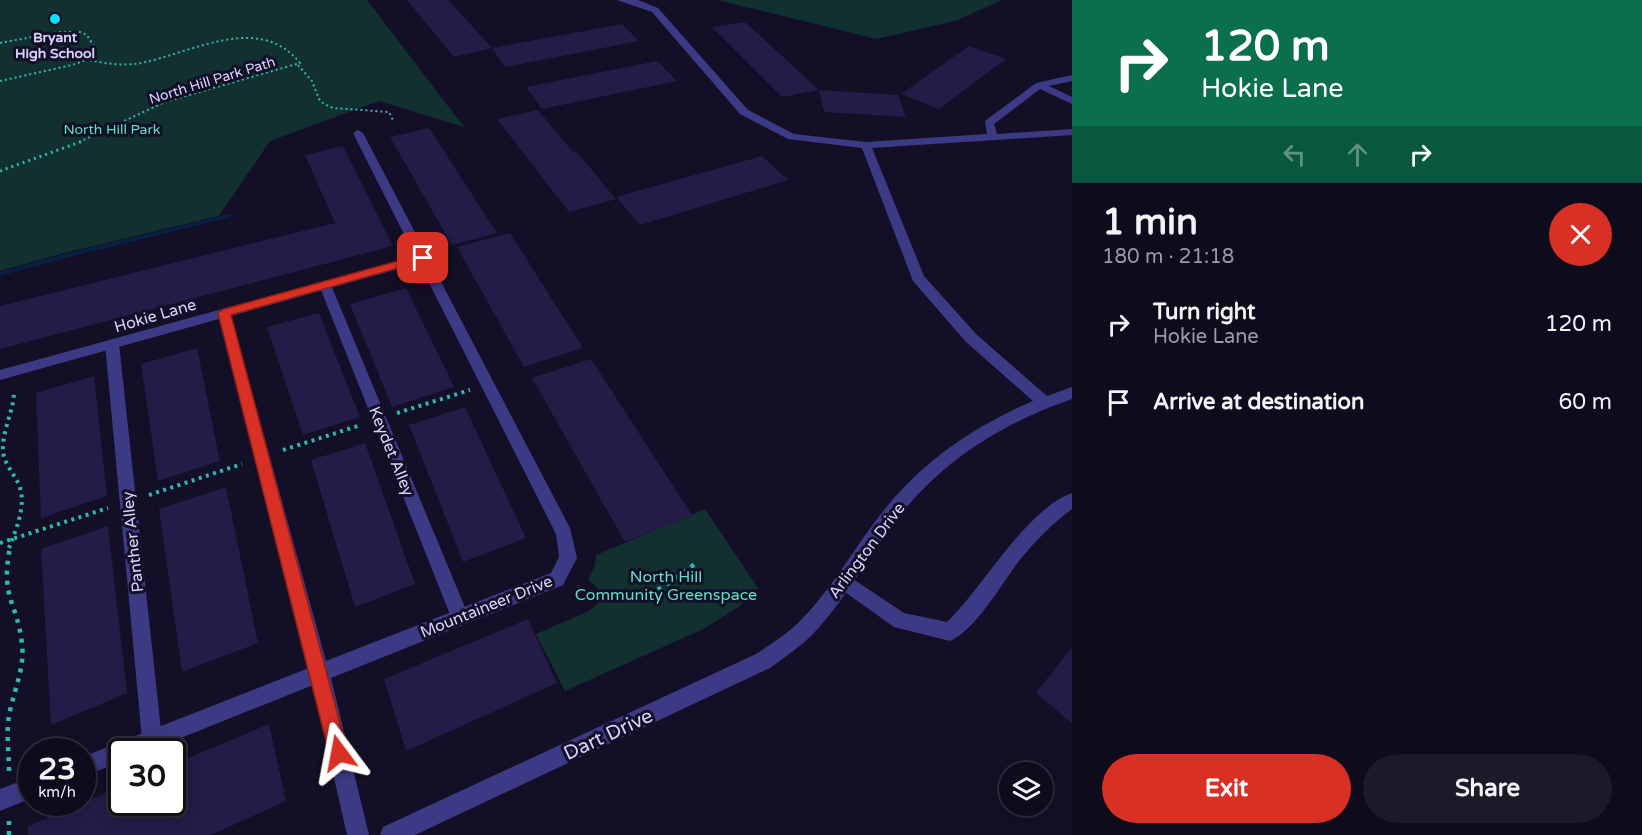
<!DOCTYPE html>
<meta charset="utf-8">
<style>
body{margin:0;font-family:"Varela Round",sans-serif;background:#1c1929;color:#f1f3f6;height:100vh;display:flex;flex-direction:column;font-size:22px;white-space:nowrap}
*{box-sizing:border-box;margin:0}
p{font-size:20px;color:#9b9ba3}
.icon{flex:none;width:33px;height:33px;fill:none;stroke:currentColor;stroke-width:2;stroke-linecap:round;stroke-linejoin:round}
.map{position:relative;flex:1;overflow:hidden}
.sheet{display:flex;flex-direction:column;background:#0e0b1c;width:570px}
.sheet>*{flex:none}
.hud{background:#0b6e4f;color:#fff;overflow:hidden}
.buttons{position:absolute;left:999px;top:762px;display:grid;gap:12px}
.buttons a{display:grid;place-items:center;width:54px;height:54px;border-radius:50%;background:#0e0b1c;box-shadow:0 3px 15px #0003,0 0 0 2px #2e2b3b;font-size:30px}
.speed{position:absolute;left:18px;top:738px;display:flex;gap:12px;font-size:30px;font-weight:700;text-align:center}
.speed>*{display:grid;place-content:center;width:78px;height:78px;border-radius:50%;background:#0e0b1c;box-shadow:0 3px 15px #0003,0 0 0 2px #2e2b3b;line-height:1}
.speed small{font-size:15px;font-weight:400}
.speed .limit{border:3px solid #111;border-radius:9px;background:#fff;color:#111}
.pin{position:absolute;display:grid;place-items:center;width:51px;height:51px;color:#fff;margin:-26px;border-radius:12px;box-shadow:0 3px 9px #0006}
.me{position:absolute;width:66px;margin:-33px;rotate:347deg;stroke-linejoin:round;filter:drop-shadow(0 0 4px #0008)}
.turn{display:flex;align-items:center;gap:21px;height:126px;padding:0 30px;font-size:27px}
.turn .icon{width:78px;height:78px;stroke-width:2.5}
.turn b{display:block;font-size:42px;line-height:51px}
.lanes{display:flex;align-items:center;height:57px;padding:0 30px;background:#0003;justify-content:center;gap:30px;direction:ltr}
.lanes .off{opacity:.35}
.round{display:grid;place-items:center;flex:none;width:63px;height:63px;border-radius:32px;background:#1c1929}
.overview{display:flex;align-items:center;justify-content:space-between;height:102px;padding:0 30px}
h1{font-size:36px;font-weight:700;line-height:45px}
.cta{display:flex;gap:12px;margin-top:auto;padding:12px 30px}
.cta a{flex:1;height:69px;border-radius:36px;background:#d93025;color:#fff;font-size:24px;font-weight:700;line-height:69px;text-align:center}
.cta a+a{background:#1c1929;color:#f1f3f6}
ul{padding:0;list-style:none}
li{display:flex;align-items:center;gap:18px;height:78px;padding:0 30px}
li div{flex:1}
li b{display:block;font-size:22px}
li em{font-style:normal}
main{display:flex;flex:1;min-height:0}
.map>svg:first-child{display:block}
.green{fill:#12302f}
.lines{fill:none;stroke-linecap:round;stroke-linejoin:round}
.stream{fill:#0a1f44;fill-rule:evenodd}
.building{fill:#241b47}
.path-far3{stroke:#2fb8b0;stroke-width:2;stroke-dasharray:2 3;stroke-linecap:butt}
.path-far2{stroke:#2fb8b0;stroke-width:3;stroke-dasharray:2 4;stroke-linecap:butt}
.path-far1{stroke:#2fb8b0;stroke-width:4;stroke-dasharray:3 4.5;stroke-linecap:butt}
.path{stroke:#2fb8b0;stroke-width:4.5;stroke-dasharray:4 6;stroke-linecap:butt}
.service{fill:#3d3a85;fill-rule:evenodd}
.minor{fill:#3d3a85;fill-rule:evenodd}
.route{fill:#d93025;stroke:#8d1f18;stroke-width:1.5}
.poi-dot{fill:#00e5ff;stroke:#130f26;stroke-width:2}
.labels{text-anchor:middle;stroke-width:6;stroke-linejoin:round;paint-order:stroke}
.far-poi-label{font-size:14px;font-weight:bold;fill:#d9d4ff;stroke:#130f26}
.far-street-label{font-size:14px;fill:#d9d4ff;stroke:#130f26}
.far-park-label{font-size:14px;fill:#5fe0c0;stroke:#130f26}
.street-label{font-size:16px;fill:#d9d4ff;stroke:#130f26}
.park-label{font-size:16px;fill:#5fe0c0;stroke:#130f26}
.near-street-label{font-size:20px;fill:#d9d4ff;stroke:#130f26}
</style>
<main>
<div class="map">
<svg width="1072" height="835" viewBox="0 0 1072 835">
<rect width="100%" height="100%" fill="#130f26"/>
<g class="green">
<polygon points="0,0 367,0 464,127 379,101 270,141 219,216 64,253 0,271"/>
<polygon points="718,0 1002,0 955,21 876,39"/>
<polygon points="705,509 758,588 739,607 703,629 565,691 536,634 589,611 607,596 588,580 595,565 596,555"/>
</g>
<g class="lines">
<polygon class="stream" points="229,214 232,216 231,217 69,257 0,276 0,272 68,253"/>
</g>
<g class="building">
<polygon points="407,0 448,0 492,48 454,57"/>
<polygon points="745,22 819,90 898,95 906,117 824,112 819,90 782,97 712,27"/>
<polygon points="622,24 639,41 505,67 492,48"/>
<polygon points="969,46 1006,59 939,109 901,94"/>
<polygon points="657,61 677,81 542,109 526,87"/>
<polygon points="538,110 573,152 576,151 616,199 569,212 497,119"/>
<polygon points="429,128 497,233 452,245 390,137"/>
<polygon points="343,146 393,246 0,349 0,306 335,223 305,155"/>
<polygon points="762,156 788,180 640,225 616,197"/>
<polygon points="510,233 583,348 524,367 457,247"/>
<polygon points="406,288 454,387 392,407 350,304"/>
<polygon points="319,313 360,417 303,435 267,327"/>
<polygon points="197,348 220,461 158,481 141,364"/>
<polygon points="591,359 692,515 625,542 532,378"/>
<polygon points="94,376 107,496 41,518 36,393"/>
<polygon points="465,407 526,538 463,562 409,425"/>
<polygon points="365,443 415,584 355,607 311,460"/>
<polygon points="226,487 258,643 182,672 159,509"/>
<polygon points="108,526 127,693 51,725 41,549"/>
<polygon points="528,619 557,683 406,751 384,679"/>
<polygon points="1072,647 1072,723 1036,693"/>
<polygon points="269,724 286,801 211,835 28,835 28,826 122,786 122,802 172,802 172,765"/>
</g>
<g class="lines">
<g class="path-far3">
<polyline points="0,43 59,32 80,32 87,35 97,51 95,57 72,65 0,81"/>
<polyline points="298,65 312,81 319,99 324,104 333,108 389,112 393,120"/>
<path d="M 79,142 L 165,102 L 300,63 C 259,12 192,53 141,63 C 124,66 106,64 90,60"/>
</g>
<polyline class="path-far2" points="0,171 83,141"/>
<g class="path-far1">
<polyline points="397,413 470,390"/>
<polyline points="283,450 361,425"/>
<polyline points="149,495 242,464"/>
<polyline points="0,543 108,508"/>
<path d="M 9,548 C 16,529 27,505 19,485 C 14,473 4,464 3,451 C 2,430 14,411 14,391"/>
</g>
<g class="path">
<polyline points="630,601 661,588 695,564"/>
<path d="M 9,771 C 9,753 6,734 9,716 C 13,692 25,669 22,644 C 17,601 0,598 10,547"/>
<polyline points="9,821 9,835"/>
</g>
<g class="service">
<polygon points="325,281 331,285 469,617 466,623 460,626 454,623 451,617 319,285"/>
<polygon points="112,339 119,344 162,739 159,746 152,749 145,746 142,739 105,344"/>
<path d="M 1072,493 L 1072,509 C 1052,524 1034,542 1019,561 C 1002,583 976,630 950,641 L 894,627 L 838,587 L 835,581 L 838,575 L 844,573 L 904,613 L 947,622 C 983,588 1026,509 1072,493 Z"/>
</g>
<g class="minor">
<path d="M 617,0 L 638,0 L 658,8 L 748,110 L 794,134 L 866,142 L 987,134 L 985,121 L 1036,83 L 1072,75 L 1072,81 L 1049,86 L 1072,97 L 1072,104 L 1040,89 L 994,124 L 997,134 L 1072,129 L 1072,135 L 872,148 L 924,276 L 976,334 L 1047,396 L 1072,387 L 1072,399 C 1008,421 949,456 906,508 C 872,548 849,596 813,634 C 800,647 785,657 770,668 L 415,835 L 380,835 L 383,827 L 756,654 C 771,644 787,634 800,621 C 837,584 860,536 895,497 C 933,454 981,423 1033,401 L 966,342 L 913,281 L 862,148 L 788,139 L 740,114 L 652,12 Z"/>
<path d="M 358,130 L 363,133 L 570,528 L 577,558 L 563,585 L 331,678 L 369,835 L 347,835 L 313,685 L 146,752 L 122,752 L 122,761 L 82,777 L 82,757 L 309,668 L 219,319 L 0,380 L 0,370 L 415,256 L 353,133 ZM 419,263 L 556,534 L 559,557 L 551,573 L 326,661 L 231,316 Z"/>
<polygon points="32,777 32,798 0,811 0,789"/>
</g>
</g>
<polygon class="route" points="423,254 427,255 427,260 231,315 348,753 345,759 339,762 332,759 329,753 218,313 224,309"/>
<circle class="poi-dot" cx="55" cy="19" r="6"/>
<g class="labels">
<g class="far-poi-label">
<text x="55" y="42">Bryant<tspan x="55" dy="16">High School</tspan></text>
</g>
<g class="far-street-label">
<text transform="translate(212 80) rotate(-17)" y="5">North Hill Park Path</text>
</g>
<g class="far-park-label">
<text x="112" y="134">North Hill Park</text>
</g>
<g class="street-label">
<text transform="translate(155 315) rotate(-16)" y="6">Hokie Lane</text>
<text transform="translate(392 451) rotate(68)" y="6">Keydet Alley</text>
<text transform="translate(132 542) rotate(-96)" y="6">Panther Alley</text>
<text transform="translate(866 550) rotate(-53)" y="6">Arlington Drive</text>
<text transform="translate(486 606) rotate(-22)" y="6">Mountaineer Drive</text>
</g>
<g class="park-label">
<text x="666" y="582">North Hill<tspan x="666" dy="18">Community Greenspace</tspan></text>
</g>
<g class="near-street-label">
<text transform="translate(608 734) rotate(-25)" y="7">Dart Drive</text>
</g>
</g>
</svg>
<div class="buttons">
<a><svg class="icon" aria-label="layers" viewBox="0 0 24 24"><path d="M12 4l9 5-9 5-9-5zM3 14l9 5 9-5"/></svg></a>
</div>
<div class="speed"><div>23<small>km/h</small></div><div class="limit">30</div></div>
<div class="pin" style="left:423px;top:258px;background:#d93025"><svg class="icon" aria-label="arrive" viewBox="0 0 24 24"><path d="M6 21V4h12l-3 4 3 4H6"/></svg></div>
<svg class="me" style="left:339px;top:753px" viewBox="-20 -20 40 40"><path d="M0-17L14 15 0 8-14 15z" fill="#d93025" stroke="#fff" stroke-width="4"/></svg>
</div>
<section class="sheet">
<div class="hud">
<div class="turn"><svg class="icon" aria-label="right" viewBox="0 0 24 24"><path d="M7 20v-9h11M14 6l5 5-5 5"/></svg><div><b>120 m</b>Hokie Lane</div></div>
<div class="lanes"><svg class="icon off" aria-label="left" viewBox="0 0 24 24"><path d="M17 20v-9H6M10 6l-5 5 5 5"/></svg><svg class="icon off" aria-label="ahead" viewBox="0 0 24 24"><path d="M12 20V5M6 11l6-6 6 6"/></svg><svg class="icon" aria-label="right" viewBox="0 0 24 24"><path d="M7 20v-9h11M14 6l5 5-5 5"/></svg></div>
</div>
<div class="overview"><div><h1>1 min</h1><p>180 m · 21:18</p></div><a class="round" style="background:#d93025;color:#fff"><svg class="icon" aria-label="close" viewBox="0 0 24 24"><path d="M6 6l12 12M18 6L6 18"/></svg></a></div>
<ul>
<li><svg class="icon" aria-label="right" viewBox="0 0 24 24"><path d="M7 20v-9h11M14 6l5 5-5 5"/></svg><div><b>Turn right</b><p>Hokie Lane</p></div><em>120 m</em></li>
<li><svg class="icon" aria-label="arrive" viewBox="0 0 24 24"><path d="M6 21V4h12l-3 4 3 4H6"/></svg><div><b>Arrive at destination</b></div><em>60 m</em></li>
</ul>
<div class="cta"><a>Exit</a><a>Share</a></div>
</section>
</main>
